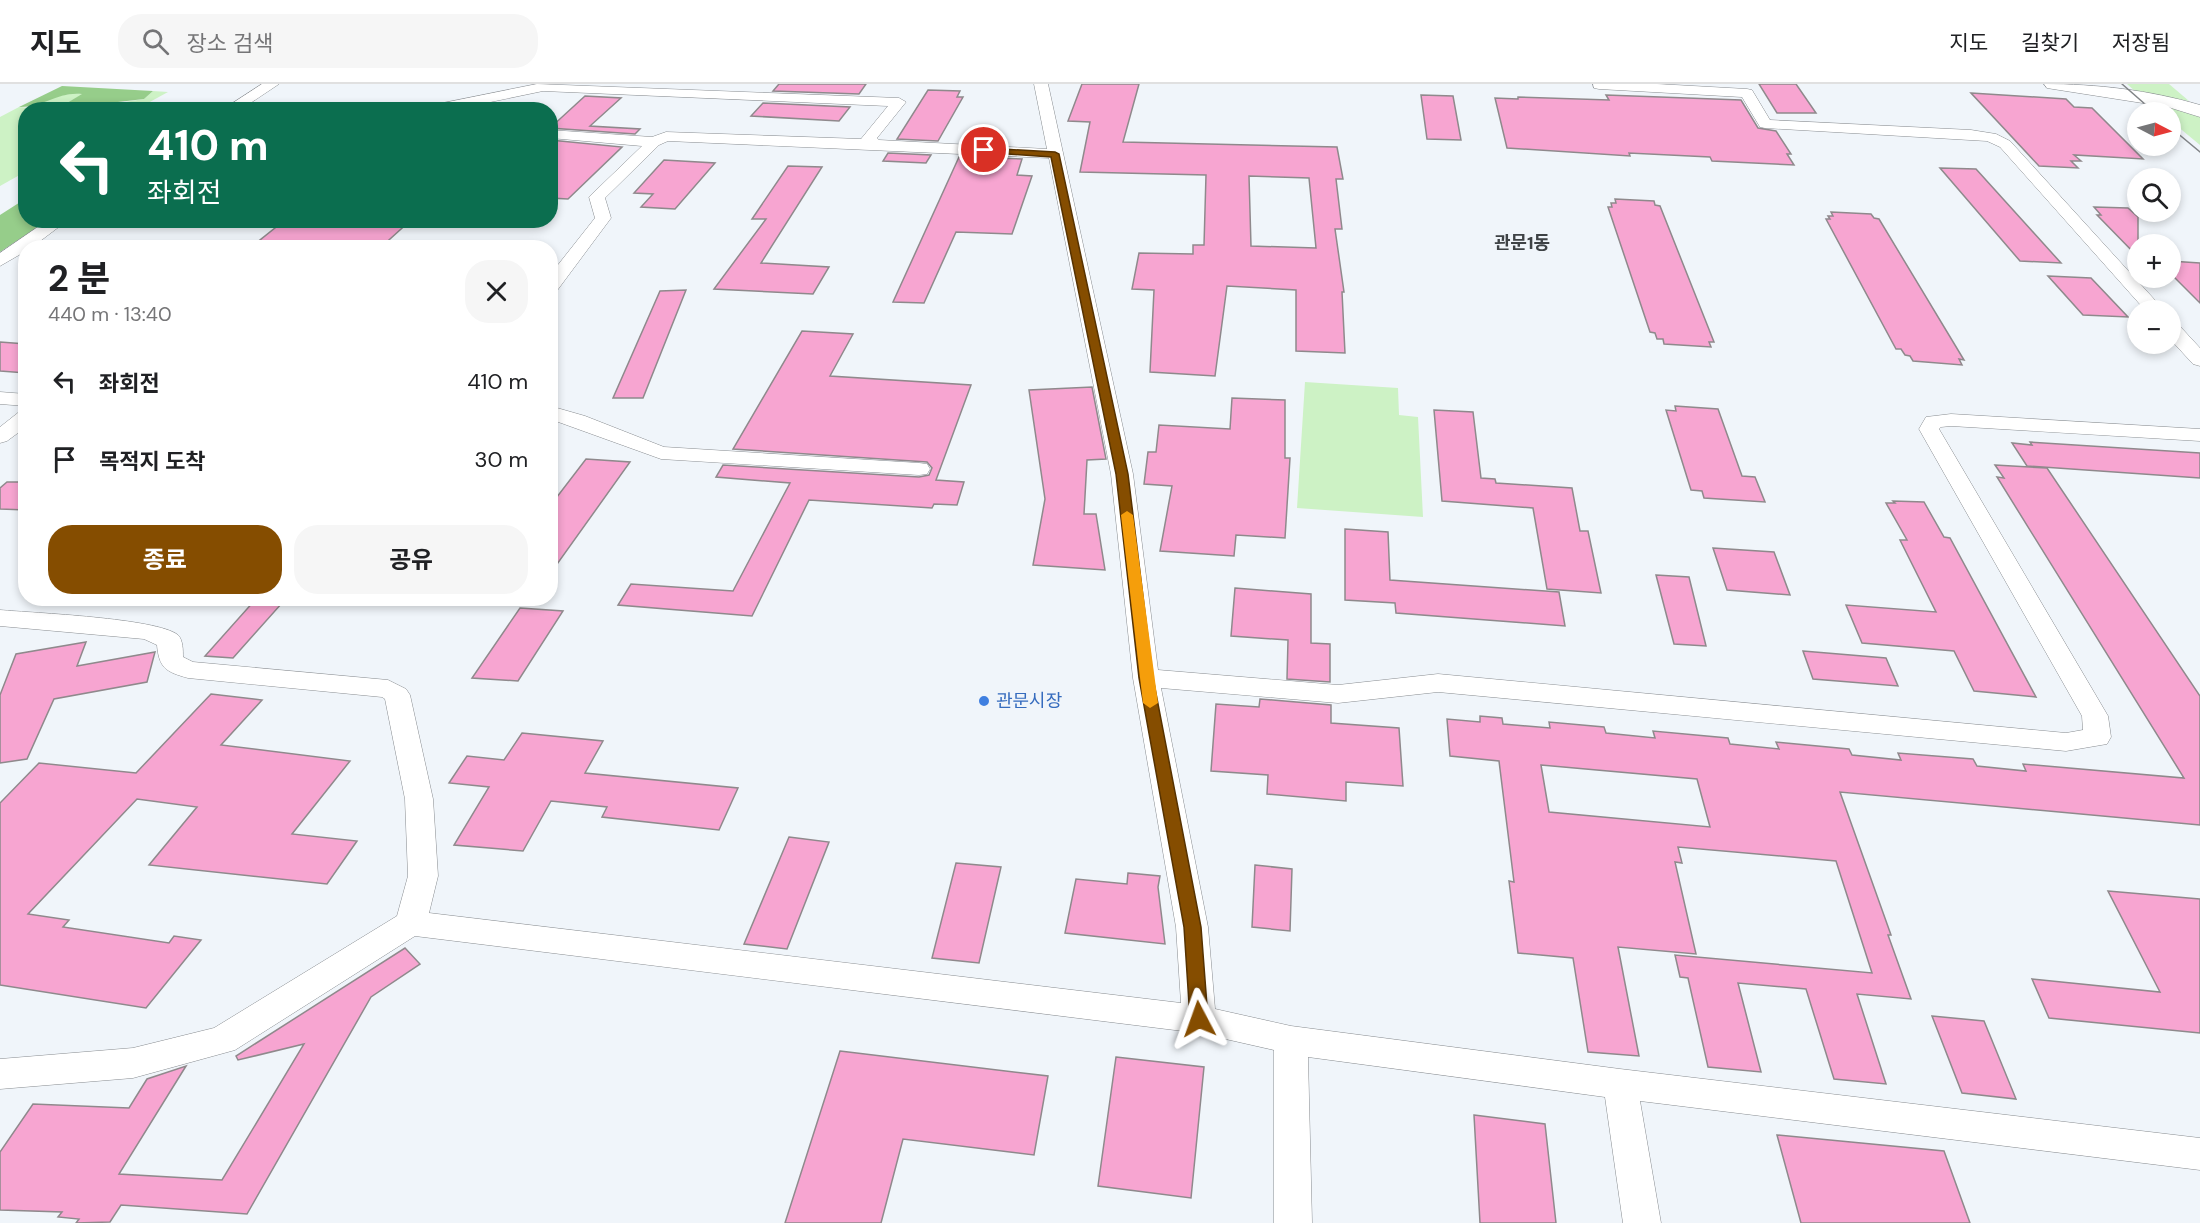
<!DOCTYPE html>
<html lang="ko">
<meta charset="utf-8">
<style>
body{margin:0;font-family:"DM Sans","Noto Sans KR",sans-serif;background:#f6f6f6;color:#202124;height:100vh;display:flex;flex-direction:column;font-size:22px;white-space:nowrap}
*{box-sizing:border-box;margin:0}
p{font-size:20px;color:#757577}
.icon{flex:none;width:33px;height:33px;fill:none;stroke:currentColor;stroke-width:2;stroke-linecap:round;stroke-linejoin:round}
.map{position:relative;flex:1;overflow:hidden}
.drawer{position:absolute;left:18px;top:156px;width:540px;height:366px;display:flex;flex-direction:column;background:#fff;border-radius:24px;box-shadow:0 3px 9px #0003}
.drawer>*{flex:none}
.banner{position:absolute;left:18px;top:18px;width:540px;height:126px;border-radius:24px;box-shadow:0 3px 9px #0003;background:#0b6e4f;color:#fff;overflow:hidden}
.needle{width:39px;rotate:96deg}
.controls{position:absolute;left:2127px;top:18px;display:grid;gap:12px}
.controls a{display:grid;place-items:center;width:54px;height:54px;border-radius:50%;background:#fff;box-shadow:0 3px 9px #0003;font-size:30px}
.pin{position:absolute;display:grid;place-items:center;width:51px;height:51px;color:#fff;margin:-26px;border:3px solid #fff;border-radius:50%;box-shadow:0 2px 6px #0007}
.me{position:absolute;width:66px;margin:-33px;rotate:356deg;stroke-linejoin:round;filter:drop-shadow(0 0 4px #0008)}
.turn{display:flex;align-items:center;gap:21px;height:126px;padding:0 30px;font-size:27px}
.turn .icon{width:78px;height:78px;stroke-width:2.5}
.turn b{display:block;font-size:42px;line-height:51px}
.round{display:grid;place-items:center;flex:none;width:63px;height:63px;border-radius:24px;background:#f6f6f6}
.overview{display:flex;align-items:center;justify-content:space-between;height:102px;padding:0 30px}
h1{font-size:36px;font-weight:700;line-height:45px}
.primary-button{display:flex;gap:12px;margin-top:auto;padding:12px 30px}
.primary-button a{flex:1;height:69px;border-radius:24px;background:#854d00;color:#fff;font-size:24px;font-weight:700;line-height:69px;text-align:center}
.primary-button a+a{background:#f6f6f6;color:#202124}
ul{padding:0;list-style:none}
li{display:flex;align-items:center;gap:18px;height:78px;padding:0 30px}
li div{flex:1}
li b{display:block;font-size:22px}
li em{font-style:normal}
header{display:flex;align-items:center;gap:36px;box-sizing:border-box;height:84px;padding:0 30px;background:#fff;border-bottom:2px solid #e0e0e0}
header strong{font-size:28px}
nav{display:flex;gap:33px;margin-inline-start:auto;font-size:21px}
.search{width:420px;height:54px;background:#f6f6f6;display:flex;align-items:center;gap:15px;box-sizing:border-box;padding:0 21px;border-radius:24px;color:#757577;font-size:22px}
.map>svg:first-child{display:block}
.green{fill:#cdf2c5}
.forest{fill:#96cd8a}
.building{fill:#f7a5d1;stroke:#8f898c;stroke-width:1.5;fill-rule:evenodd}
.lines{fill:none;stroke-linecap:round;stroke-linejoin:round}
.minor-casing{stroke:#888c90;stroke-width:1}
.trunk-casing{stroke:#888c90;stroke-width:1}
.minor{fill:#fff;fill-rule:evenodd}
.trunk{fill:#fff;fill-rule:evenodd}
.tram{stroke:#818487;stroke-width:1.5}
.route{fill:#854d00;stroke:#563200;stroke-width:1.5}
.slow{fill:#f59e0b}
.shop-dot{fill:#3f7fe0;stroke:#f0f5fa;stroke-width:2}
.labels{text-anchor:middle;stroke-width:5;stroke-linejoin:round;paint-order:stroke}
.far-quarter-label{font-size:18px;font-weight:bold;fill:#3e4245;stroke:#f0f5fa}
.shop-label{font-size:18px;fill:#366cbe;stroke:#f0f5fa;text-anchor:start}
</style>
<header>
<strong>지도</strong>
<div class="search"><svg class="icon" aria-label="search" viewBox="0 0 24 24"><circle cx="10" cy="10" r="6"/><path d="M15 15l6 6"/></svg>장소 검색</div>
<nav><a>지도</a><a>길찾기</a><a>저장됨</a></nav>
</header>
<div class="map">
<svg width="2200" height="1139" viewBox="0 0 2200 1139">
<rect width="100%" height="100%" fill="#f0f5fa"/>
<g class="green">
<polygon points="2127,0 2169,0 2189,17 2136,8"/>
<polygon points="153,7 168,8 137,25 72,26 144,15"/>
<polygon points="75,9 83,10 57,25 26,26 25,88 0,102 0,33 19,23 32,24 53,13"/>
<polygon points="2149,18 2200,32 2200,61 2171,37 2170,28 2161,28"/>
<polygon points="1305,298 1398,304 1399,331 1418,333 1423,433 1297,424"/>
</g>
<g class="forest">
<path d="M 62,2 L 153,7 L 144,15 L 57,25 L 82,10 C 59,7 41,24 19,23 Z"/>
<polygon points="25,115 26,136 47,137 0,168 0,131"/>
</g>
<g class="building">
<polygon points="779,0 866,0 859,10 773,7"/>
<path d="M 1082,0 L 1139,0 L 1123,58 L 1337,63 L 1343,95 L 1336,95 L 1342,145 L 1335,145 L 1344,208 L 1342,208 L 1345,269 L 1296,267 L 1296,206 L 1227,202 L 1215,292 L 1150,288 L 1154,206 L 1132,205 L 1139,169 L 1193,170 L 1193,161 L 1204,161 L 1206,91 L 1080,88 L 1090,38 L 1068,37 ZM 1249,92 L 1309,94 L 1316,164 L 1251,162 Z"/>
<polygon points="1759,0 1796,0 1816,29 1777,29"/>
<polygon points="928,6 960,7 957,13 963,13 938,57 897,55"/>
<polygon points="1971,9 2066,15 2074,23 2092,24 2143,75 2074,71 2081,77 2071,77 2078,84 2039,82"/>
<polygon points="1421,11 1453,12 1461,56 1427,55"/>
<polygon points="1606,11 1741,16 1758,44 1776,47 1791,70 1787,70 1794,81 1712,77 1710,73 1629,69 1630,72 1507,64 1495,14 1518,15 1518,13 1609,16"/>
<polygon points="585,12 621,14 590,42 640,45 635,50 550,44"/>
<polygon points="763,19 850,23 839,37 751,32"/>
<polygon points="550,56 622,63 568,115 550,114"/>
<polygon points="888,69 931,71 926,79 883,77"/>
<polygon points="959,73 1022,75 1017,91 1032,92 1012,150 956,148 924,219 893,218"/>
<polygon points="664,76 715,79 675,125 641,123 653,110 634,109"/>
<polygon points="788,82 822,83 761,179 829,183 813,210 714,205 766,135 752,135"/>
<polygon points="1940,84 1976,85 2061,179 2020,177"/>
<polygon points="1615,115 1654,117 1655,121 1660,122 1714,258 1709,258 1711,263 1664,260 1663,255 1657,255 1655,249 1650,248 1608,123 1612,123 1611,119 1616,119"/>
<polygon points="2094,123 2128,124 2138,133 2138,173 2097,131 2101,131"/>
<polygon points="1831,128 1871,130 1874,134 1879,135 1964,276 1959,275 1962,281 1913,277 1910,272 1905,271 1901,265 1896,265 1826,135 1830,135 1828,132 1833,132"/>
<polygon points="285,136 411,136 380,164 250,164"/>
<polygon points="2170,177 2200,179 2200,219 2170,189"/>
<polygon points="2048,192 2091,194 2128,233 2083,231"/>
<polygon points="686,206 643,314 613,314 660,207"/>
<polygon points="802,247 853,250 830,292 971,301 936,396 964,398 957,421 934,420 932,424 809,416 752,532 618,521 631,500 733,507 790,399 716,393 723,381 919,393 929,391 932,384 927,378 733,365"/>
<polygon points="0,258 26,260 26,289 0,287"/>
<polygon points="1092,303 1106,375 1087,376 1084,430 1096,430 1105,486 1033,481 1045,415 1029,306"/>
<polygon points="1232,314 1285,316 1285,374 1290,374 1285,454 1236,451 1234,472 1160,467 1172,402 1144,400 1148,368 1156,368 1159,341 1230,345"/>
<polygon points="1675,322 1718,325 1742,392 1755,393 1765,418 1704,414 1702,407 1691,406 1666,326 1676,327"/>
<polygon points="1434,326 1473,328 1481,394 1495,395 1496,399 1572,404 1580,447 1588,447 1601,509 1547,505 1533,424 1442,417"/>
<polygon points="2030,358 2200,369 2200,394 2027,382 2012,359 2032,361"/>
<polygon points="586,375 630,378 550,490 550,422"/>
<path d="M 1995,381 L 2047,384 L 2200,612 L 2200,741 L 1840,708 L 1891,851 L 1888,851 L 1911,915 L 1857,910 L 1886,1000 L 1834,995 L 1806,905 L 1738,899 L 1761,988 L 1708,983 L 1688,894 L 1680,893 L 1675,871 L 1872,889 L 1836,777 L 1678,763 L 1682,779 L 1675,778 L 1696,870 L 1618,863 L 1639,972 L 1588,968 L 1573,874 L 1518,869 L 1509,797 L 1514,798 L 1499,677 L 1450,672 L 1447,635 L 1480,638 L 1480,632 L 1502,634 L 1503,640 L 1550,644 L 1549,638 L 1604,643 L 1606,649 L 1655,654 L 1653,647 L 1728,654 L 1730,660 L 1779,665 L 1776,658 L 1849,665 L 1852,671 L 1901,676 L 1898,669 L 1973,675 L 1977,682 L 2026,687 L 2023,680 L 2184,694 L 1997,393 L 2004,394 ZM 1541,681 L 1697,695 L 1710,743 L 1549,728 Z"/>
<polygon points="7,398 26,398 26,426 0,425 0,404"/>
<polygon points="1893,417 1924,418 1944,453 1950,454 2036,613 1974,607 1954,567 1862,559 1846,521 1936,528 1900,456 1907,456 1886,419 1895,419"/>
<polygon points="1345,445 1388,448 1390,496 1559,508 1565,542 1396,529 1395,519 1345,516"/>
<polygon points="1713,464 1774,468 1790,511 1727,506"/>
<polygon points="1656,491 1689,493 1706,562 1674,560"/>
<polygon points="1235,504 1311,510 1311,559 1330,560 1330,598 1287,595 1288,556 1231,552"/>
<polygon points="255,516 283,518 233,574 205,572"/>
<polygon points="520,524 563,527 518,597 472,594"/>
<polygon points="86,558 77,582 155,568 147,598 54,615 27,675 0,679 0,611 16,570"/>
<polygon points="1803,567 1886,574 1898,602 1813,595"/>
<polygon points="211,610 262,616 221,661 350,677 292,750 357,757 327,800 149,781 197,723 137,715 28,830 69,836 63,843 169,859 174,852 201,856 146,924 0,901 0,719 39,679 136,689"/>
<polygon points="1260,615 1331,621 1331,639 1399,644 1403,702 1346,698 1346,717 1267,710 1268,691 1211,687 1216,620 1259,623"/>
<polygon points="522,649 603,657 585,689 738,704 719,746 602,733 607,723 551,717 523,767 454,761 489,703 449,699 467,672 504,676"/>
<polygon points="789,753 829,758 787,865 744,860"/>
<polygon points="956,779 1001,783 979,879 932,874"/>
<polygon points="1255,781 1292,785 1290,847 1252,843"/>
<polygon points="1128,789 1160,792 1158,803 1165,860 1065,849 1076,795 1127,800"/>
<polygon points="2108,807 2200,815 2200,949 2049,934 2032,895 2160,908"/>
<polygon points="405,864 420,880 371,913 247,1130 121,1121 110,1138 76,1139 79,1135 58,1133 62,1128 0,1126 0,1068 33,1020 129,1024 147,995 186,982 119,1090 222,1096 304,960 238,976 236,972"/>
<polygon points="1932,932 1984,937 2016,1015 1962,1009"/>
<polygon points="840,967 1048,992 1034,1071 903,1055 881,1139 785,1139"/>
<polygon points="1116,973 1204,983 1191,1114 1098,1102"/>
<polygon points="1474,1031 1545,1040 1556,1139 1480,1139"/>
<polygon points="1777,1051 1944,1067 1970,1139 1801,1139"/>
</g>
<g class="lines">
<defs>
<g id="minor">
<polygon points="262,0 279,0 240,26 222,26"/>
<path d="M 537,0 L 899,14 L 906,18 L 877,54 L 879,56 L 1047,65 L 1034,0 L 1048,0 L 1133,390 L 1158,586 L 1338,601 L 1438,590 L 2066,649 L 2083,646 L 2082,632 L 1919,345 L 1926,333 L 1951,330 L 2200,345 L 2200,357 L 1951,342 L 1941,343 L 1939,345 L 2108,632 L 2111,653 L 2107,660 L 2066,667 L 1438,608 L 1338,619 L 1161,604 L 1208,843 L 1215,925 L 1291,942 L 1620,985 L 2200,1054 L 2200,1086 L 1640,1017 L 1661,1139 L 1623,1139 L 1605,1013 L 1308,973 L 1312,1139 L 1274,1139 L 1274,966 L 1199,949 L 415,852 L 235,966 L 133,994 L 0,1005 L 0,975 L 133,964 L 214,944 L 397,832 L 408,792 L 405,715 L 385,615 L 382,613 L 188,594 C 166,588 159,584 157,561 L 144,555 L 0,542 L 0,526 C 33,529 157,534 178,551 C 183,556 183,566 183,573 L 193,578 L 388,596 L 406,605 L 410,611 L 433,715 L 438,792 L 429,829 L 1181,919 L 1176,843 L 1133,594 L 1111,390 L 1049,74 L 668,57 L 659,61 L 605,114 L 611,134 L 556,208 L 550,209 L 550,191 L 595,134 L 589,113 L 642,62 L 550,54 L 550,46 L 652,53 L 666,48 L 861,55 L 888,22 L 543,7 L 452,26 L 431,24 L 438,20 Z"/>
<polygon points="1593,0 1657,0 1747,5 1752,6 1770,36 1971,46 1996,50 2010,57 2164,226 2145,226 2000,63 1987,57 1765,44 1760,43 1742,13 1599,5 1594,4"/>
<polygon points="48,136 68,136 31,164 26,164 26,167 0,182 0,169"/>
<polygon points="2170,238 2177,239 2200,264 2200,282 2193,280 2170,255"/>
<polygon points="0,308 26,310 26,322 0,320"/>
<polygon points="550,322 585,332 664,363 919,379 927,380 930,385 927,390 919,391 661,375 550,335"/>
<polygon points="26,326 26,343 7,357 0,359 0,343 19,328"/>
</g>
<path id="trunk" d="M 2044,0 C 2097,0 2149,6 2200,21 L 2200,33 L 2168,23 L 2053,5 L 2047,4 Z"/>
</defs>
<use href="#minor" class="minor-casing"/>
<use href="#trunk" class="trunk-casing"/>
<use href="#minor" class="minor"/>
<use href="#trunk" class="trunk"/>
<g class="tram">
<polyline points="2122,0 2154,28"/>
<polyline points="2170,43 2200,68"/>
</g>
</g>
<polygon class="route" points="984,64 1055,68 1059,70 1128,390 1153,594 1201,843 1208,935 1205,940 1199,943 1192,940 1190,935 1184,843 1139,594 1116,390 1051,73 981,68 981,65"/>
<polygon class="slow" points="1127,427 1133,431 1158,619 1150,624 1143,619 1121,431"/>
<circle class="shop-dot" cx="984" cy="617" r="6"/>
<g class="labels">
<g class="far-quarter-label">
<text x="1522" y="165">관문1동</text>
</g>
<g class="shop-label">
<text x="996" y="623">관문시장</text>
</g>
</g>
</svg>
<div class="controls">
<a><svg class="needle" viewBox="-14 -14 28 28"><path d="M0-13l5 13h-10z" fill="#e53935"/><path d="M0 13l5-13h-10z" fill="#757577"/></svg></a>
<a><svg class="icon" aria-label="search" viewBox="0 0 24 24"><circle cx="10" cy="10" r="6"/><path d="M15 15l6 6"/></svg></a>
<a>+</a>
<a>−</a>
</div>
<div class="pin" style="left:984px;top:66px;background:#d93025"><svg class="icon" aria-label="arrive" viewBox="0 0 24 24"><path d="M6 21V4h12l-3 4 3 4H6"/></svg></div>
<svg class="me" style="left:1199px;top:935px" viewBox="-20 -20 40 40"><path d="M0-17L14 15 0 8-14 15z" fill="#854d00" stroke="#fff" stroke-width="4"/></svg>
<div class="banner">
<div class="turn"><svg class="icon" aria-label="left" viewBox="0 0 24 24"><path d="M17 20v-9H6M10 6l-5 5 5 5"/></svg><div><b>410 m</b>좌회전</div></div>
</div>
<section class="drawer">
<div class="overview"><div><h1>2 분</h1><p>440 m · 13:40</p></div><a class="round"><svg class="icon" aria-label="close" viewBox="0 0 24 24"><path d="M6 6l12 12M18 6L6 18"/></svg></a></div>
<ul>
<li><svg class="icon" aria-label="left" viewBox="0 0 24 24"><path d="M17 20v-9H6M10 6l-5 5 5 5"/></svg><div><b>좌회전</b></div><em>410 m</em></li>
<li><svg class="icon" aria-label="arrive" viewBox="0 0 24 24"><path d="M6 21V4h12l-3 4 3 4H6"/></svg><div><b>목적지 도착</b></div><em>30 m</em></li>
</ul>
<div class="primary-button"><a>종료</a><a>공유</a></div>
</section>
</div>
